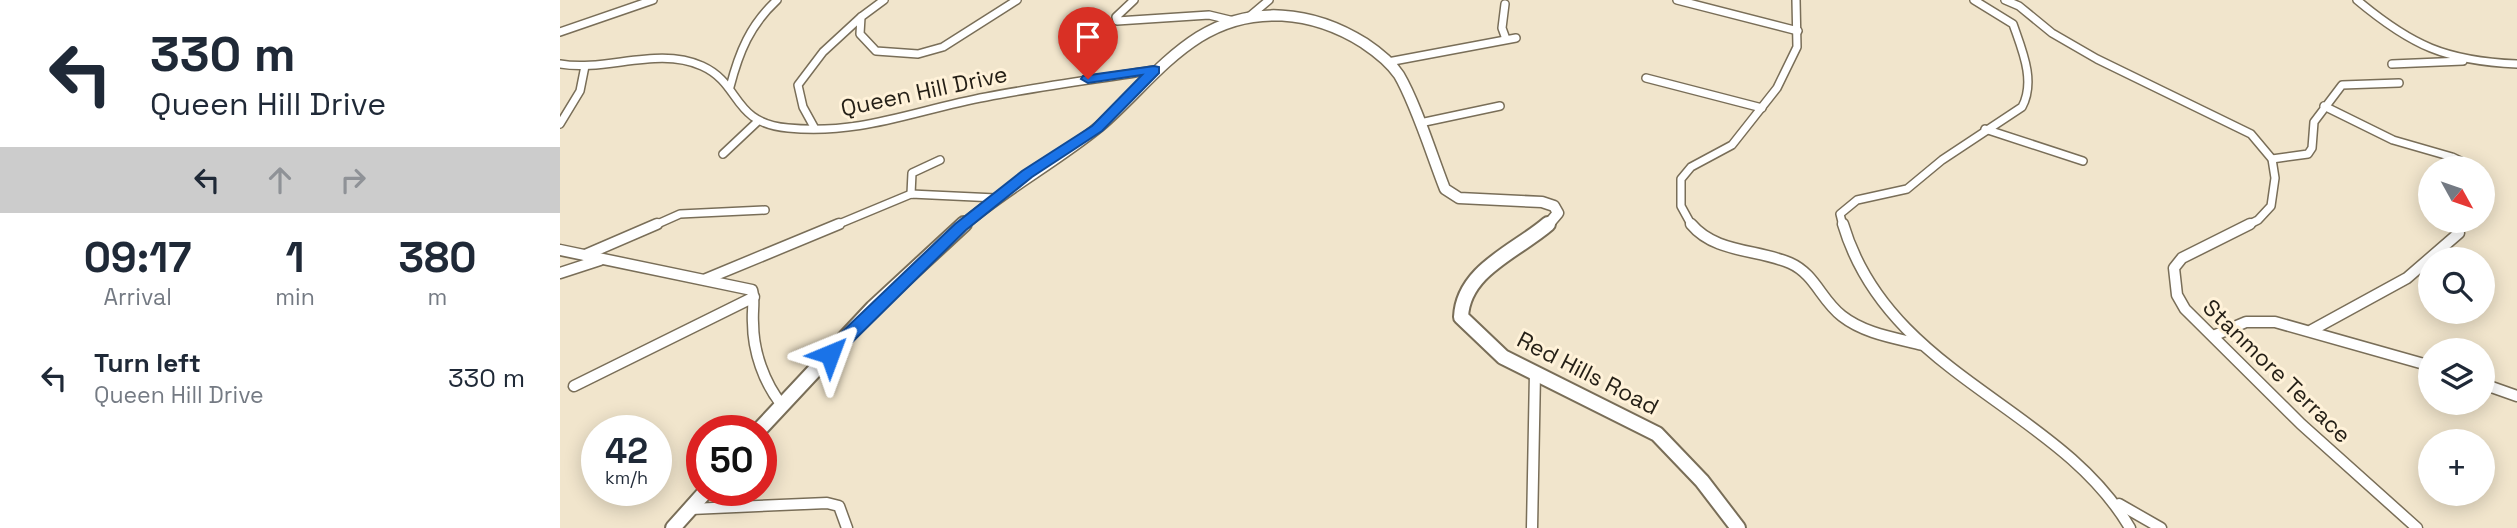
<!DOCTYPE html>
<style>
body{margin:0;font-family:"Space Grotesk",sans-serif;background:#f6f6f7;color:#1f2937;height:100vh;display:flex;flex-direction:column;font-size:26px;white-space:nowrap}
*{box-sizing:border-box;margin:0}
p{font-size:23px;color:#747a83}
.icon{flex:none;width:38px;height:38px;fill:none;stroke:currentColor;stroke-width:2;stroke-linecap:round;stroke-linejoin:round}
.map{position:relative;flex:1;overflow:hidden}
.details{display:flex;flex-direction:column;background:#fff;width:560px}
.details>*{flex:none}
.hud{background:#fff;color:#1f2937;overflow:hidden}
.needle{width:46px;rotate:130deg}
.buttons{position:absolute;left:1858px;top:156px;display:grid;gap:14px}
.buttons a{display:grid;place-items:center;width:77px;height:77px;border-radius:50%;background:#fff;box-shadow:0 4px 18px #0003;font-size:35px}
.speed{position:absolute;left:21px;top:415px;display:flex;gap:14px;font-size:35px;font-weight:700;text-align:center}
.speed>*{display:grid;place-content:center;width:91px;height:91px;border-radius:50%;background:#fff;box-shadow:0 4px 18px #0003;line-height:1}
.speed small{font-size:18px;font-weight:400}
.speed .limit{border:10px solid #d22;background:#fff;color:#111}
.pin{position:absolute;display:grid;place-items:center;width:60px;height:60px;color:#fff;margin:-72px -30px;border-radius:50% 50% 50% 0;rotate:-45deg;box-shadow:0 0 7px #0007}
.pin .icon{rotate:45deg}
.me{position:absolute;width:77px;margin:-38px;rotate:44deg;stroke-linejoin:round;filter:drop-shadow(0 0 5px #0008)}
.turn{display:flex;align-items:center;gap:24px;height:147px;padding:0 35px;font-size:32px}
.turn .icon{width:91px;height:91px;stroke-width:2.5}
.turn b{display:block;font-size:49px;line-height:60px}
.lanes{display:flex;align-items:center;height:66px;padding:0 35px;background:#0003;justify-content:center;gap:35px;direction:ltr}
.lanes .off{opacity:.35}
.eta{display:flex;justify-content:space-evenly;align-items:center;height:119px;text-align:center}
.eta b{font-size:42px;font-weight:700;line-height:49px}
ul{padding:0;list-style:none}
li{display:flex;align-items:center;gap:21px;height:91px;padding:0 35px}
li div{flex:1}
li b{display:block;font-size:26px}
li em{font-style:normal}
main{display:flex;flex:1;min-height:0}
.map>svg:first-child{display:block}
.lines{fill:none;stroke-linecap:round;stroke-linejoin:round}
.street-far1-casing{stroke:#796e58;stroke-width:10}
.street-casing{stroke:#796e58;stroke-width:13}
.secondary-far1-casing{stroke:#796e58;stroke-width:13}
.secondary-casing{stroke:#796e58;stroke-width:18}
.street-far1{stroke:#fff;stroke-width:7}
.street{stroke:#fff;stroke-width:10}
.secondary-far1{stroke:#fff;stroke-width:10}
.secondary{stroke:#fff;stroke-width:14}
.route{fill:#1a73e8;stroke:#114b97;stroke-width:2}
.labels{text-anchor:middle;stroke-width:6;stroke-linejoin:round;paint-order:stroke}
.street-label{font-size:23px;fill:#241f16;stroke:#fff2d9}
</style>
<main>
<section class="details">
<div class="hud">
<div class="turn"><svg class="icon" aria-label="left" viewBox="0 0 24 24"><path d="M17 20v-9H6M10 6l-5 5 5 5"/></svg><div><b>330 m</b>Queen Hill Drive</div></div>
<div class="lanes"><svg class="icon" aria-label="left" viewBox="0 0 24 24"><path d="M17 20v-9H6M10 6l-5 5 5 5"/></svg><svg class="icon off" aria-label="ahead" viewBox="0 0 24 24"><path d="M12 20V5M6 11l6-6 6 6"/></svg><svg class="icon off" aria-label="right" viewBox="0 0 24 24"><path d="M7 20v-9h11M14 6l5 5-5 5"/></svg></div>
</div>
<div class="eta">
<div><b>09:17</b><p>Arrival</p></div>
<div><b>1</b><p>min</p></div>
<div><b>380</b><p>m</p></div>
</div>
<ul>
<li><svg class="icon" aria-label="left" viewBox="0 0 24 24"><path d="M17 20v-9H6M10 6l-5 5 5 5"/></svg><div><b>Turn left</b><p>Queen Hill Drive</p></div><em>330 m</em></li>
</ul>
</section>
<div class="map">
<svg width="1957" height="528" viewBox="0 0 1957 528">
<rect width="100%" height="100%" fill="#f1e5cc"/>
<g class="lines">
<defs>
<g id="street-far1">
<polyline points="324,0 301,17 300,34 316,51 358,54 383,47 457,0"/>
<polyline points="574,0 556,17 557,21 649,15 674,21"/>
<polyline points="1117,0 1238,31"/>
<polyline points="1445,0 1459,6 1492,33 1537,59 1691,134 1712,159 1715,178 1711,206 1698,220 1686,226"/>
<path d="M 1797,0 C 1852,46 1886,61 1957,64"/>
<polyline points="945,4 942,28 946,39"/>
<polyline points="690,16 709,0"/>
<polyline points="0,32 93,0"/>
<polyline points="828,62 956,38"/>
<path d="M 0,64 C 46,72 98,46 142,66 C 182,84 171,123 228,128 C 303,135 355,110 426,97 C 482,86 538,79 594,70"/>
<polyline points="1832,64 1903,61"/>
<polyline points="1086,78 1202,108"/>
<path d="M 170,87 C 179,52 190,25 217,0"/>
<polyline points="1764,106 1833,140 1892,157 1915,168"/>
<polyline points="860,123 940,106"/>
<polyline points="0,124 20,91 25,66"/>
<polyline points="254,127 243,107 238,85 263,52 301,17"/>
<polyline points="1425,129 1523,161"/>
<polyline points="163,154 197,122"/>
<polyline points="1712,159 1748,154 1752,148 1754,122 1782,85 1839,83"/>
<polyline points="351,194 352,173 380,160"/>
<polyline points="93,226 120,214 205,210"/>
<polyline points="274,226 351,194 436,198"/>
<polyline points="1132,226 1121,206 1121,179 1131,167 1172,145 1217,88 1237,47 1236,0"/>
<path d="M 1283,226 L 1280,214 L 1297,200 L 1347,189 L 1382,160 L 1462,107 C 1476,81 1462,50 1453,24 L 1414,0"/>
</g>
<g id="street">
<path d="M 1131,224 C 1155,253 1197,249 1230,263 C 1255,274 1261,300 1282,316 C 1305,334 1336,338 1363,345"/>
<path d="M 1283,224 C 1328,376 1499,406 1570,528"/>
<polyline points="1690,224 1622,258 1614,268 1617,295 1625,309 1741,424 1857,528"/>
<path d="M 0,250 L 192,290 C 195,301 192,311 193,323 C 193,351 204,383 222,405"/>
<polyline points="25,255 97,224"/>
<polyline points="0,273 40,260"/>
<polyline points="146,279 279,224"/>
<polyline points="1752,330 1847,278 1899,233"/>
<polyline points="1653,336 1686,322 1715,322 1871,366"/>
<polyline points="1923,384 1957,396"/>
<polyline points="14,386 194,297"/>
<polyline points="1559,504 1601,528"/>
<polyline points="131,509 267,503 279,506 287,528"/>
<polyline points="972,528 975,373"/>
</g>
<path id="secondary-far1" d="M 402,226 C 445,189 496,162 540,126 C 574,97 601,61 639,37 C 692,4 753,11 804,43 C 816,51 831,63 839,75 C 856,104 872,156 885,189 L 899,198 L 982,202 L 994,206 L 998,213 L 987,226"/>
<g id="secondary">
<path d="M 988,224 C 957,251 903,270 901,317 L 943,357 L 1097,434 L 1142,481 L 1178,528"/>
<polyline points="199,430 313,308 404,224"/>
<polyline points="113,528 147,490"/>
</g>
</defs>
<use href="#street-far1" class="street-far1-casing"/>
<use href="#street" class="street-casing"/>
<use href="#secondary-far1" class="secondary-far1-casing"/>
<use href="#secondary" class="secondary-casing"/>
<use href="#street-far1" class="street-far1"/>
<use href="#street" class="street"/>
<use href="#secondary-far1" class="secondary-far1"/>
<use href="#secondary" class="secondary"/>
</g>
<polygon class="route" points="594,66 599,67 599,73 542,131 472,177 406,230 276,358 263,358 261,354 263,350 395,224 462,171 532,126 582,75 528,83 521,79 523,76"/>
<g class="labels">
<g class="street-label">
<text transform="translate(364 91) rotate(-12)" y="8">Queen Hill Drive</text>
<text transform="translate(1717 371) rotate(44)" y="8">Stanmore Terrace</text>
<text transform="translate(1028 373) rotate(27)" y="8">Red Hills Road</text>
</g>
</g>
</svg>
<div class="buttons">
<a><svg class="needle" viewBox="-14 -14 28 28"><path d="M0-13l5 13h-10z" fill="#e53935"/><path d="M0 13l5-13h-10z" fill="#747a83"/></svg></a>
<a><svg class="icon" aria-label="search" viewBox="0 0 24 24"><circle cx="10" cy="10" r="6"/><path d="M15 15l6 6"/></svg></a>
<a><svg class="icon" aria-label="layers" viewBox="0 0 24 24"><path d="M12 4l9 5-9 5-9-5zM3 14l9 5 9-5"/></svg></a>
<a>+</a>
</div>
<div class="speed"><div>42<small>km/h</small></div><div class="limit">50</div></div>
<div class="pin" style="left:528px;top:79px;background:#d93025"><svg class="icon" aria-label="arrive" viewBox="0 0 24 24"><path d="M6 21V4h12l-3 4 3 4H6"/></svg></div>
<svg class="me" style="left:270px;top:354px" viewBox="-20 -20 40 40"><path d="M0-17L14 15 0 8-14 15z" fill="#1a73e8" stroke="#fff" stroke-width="4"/></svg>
</div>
</main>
